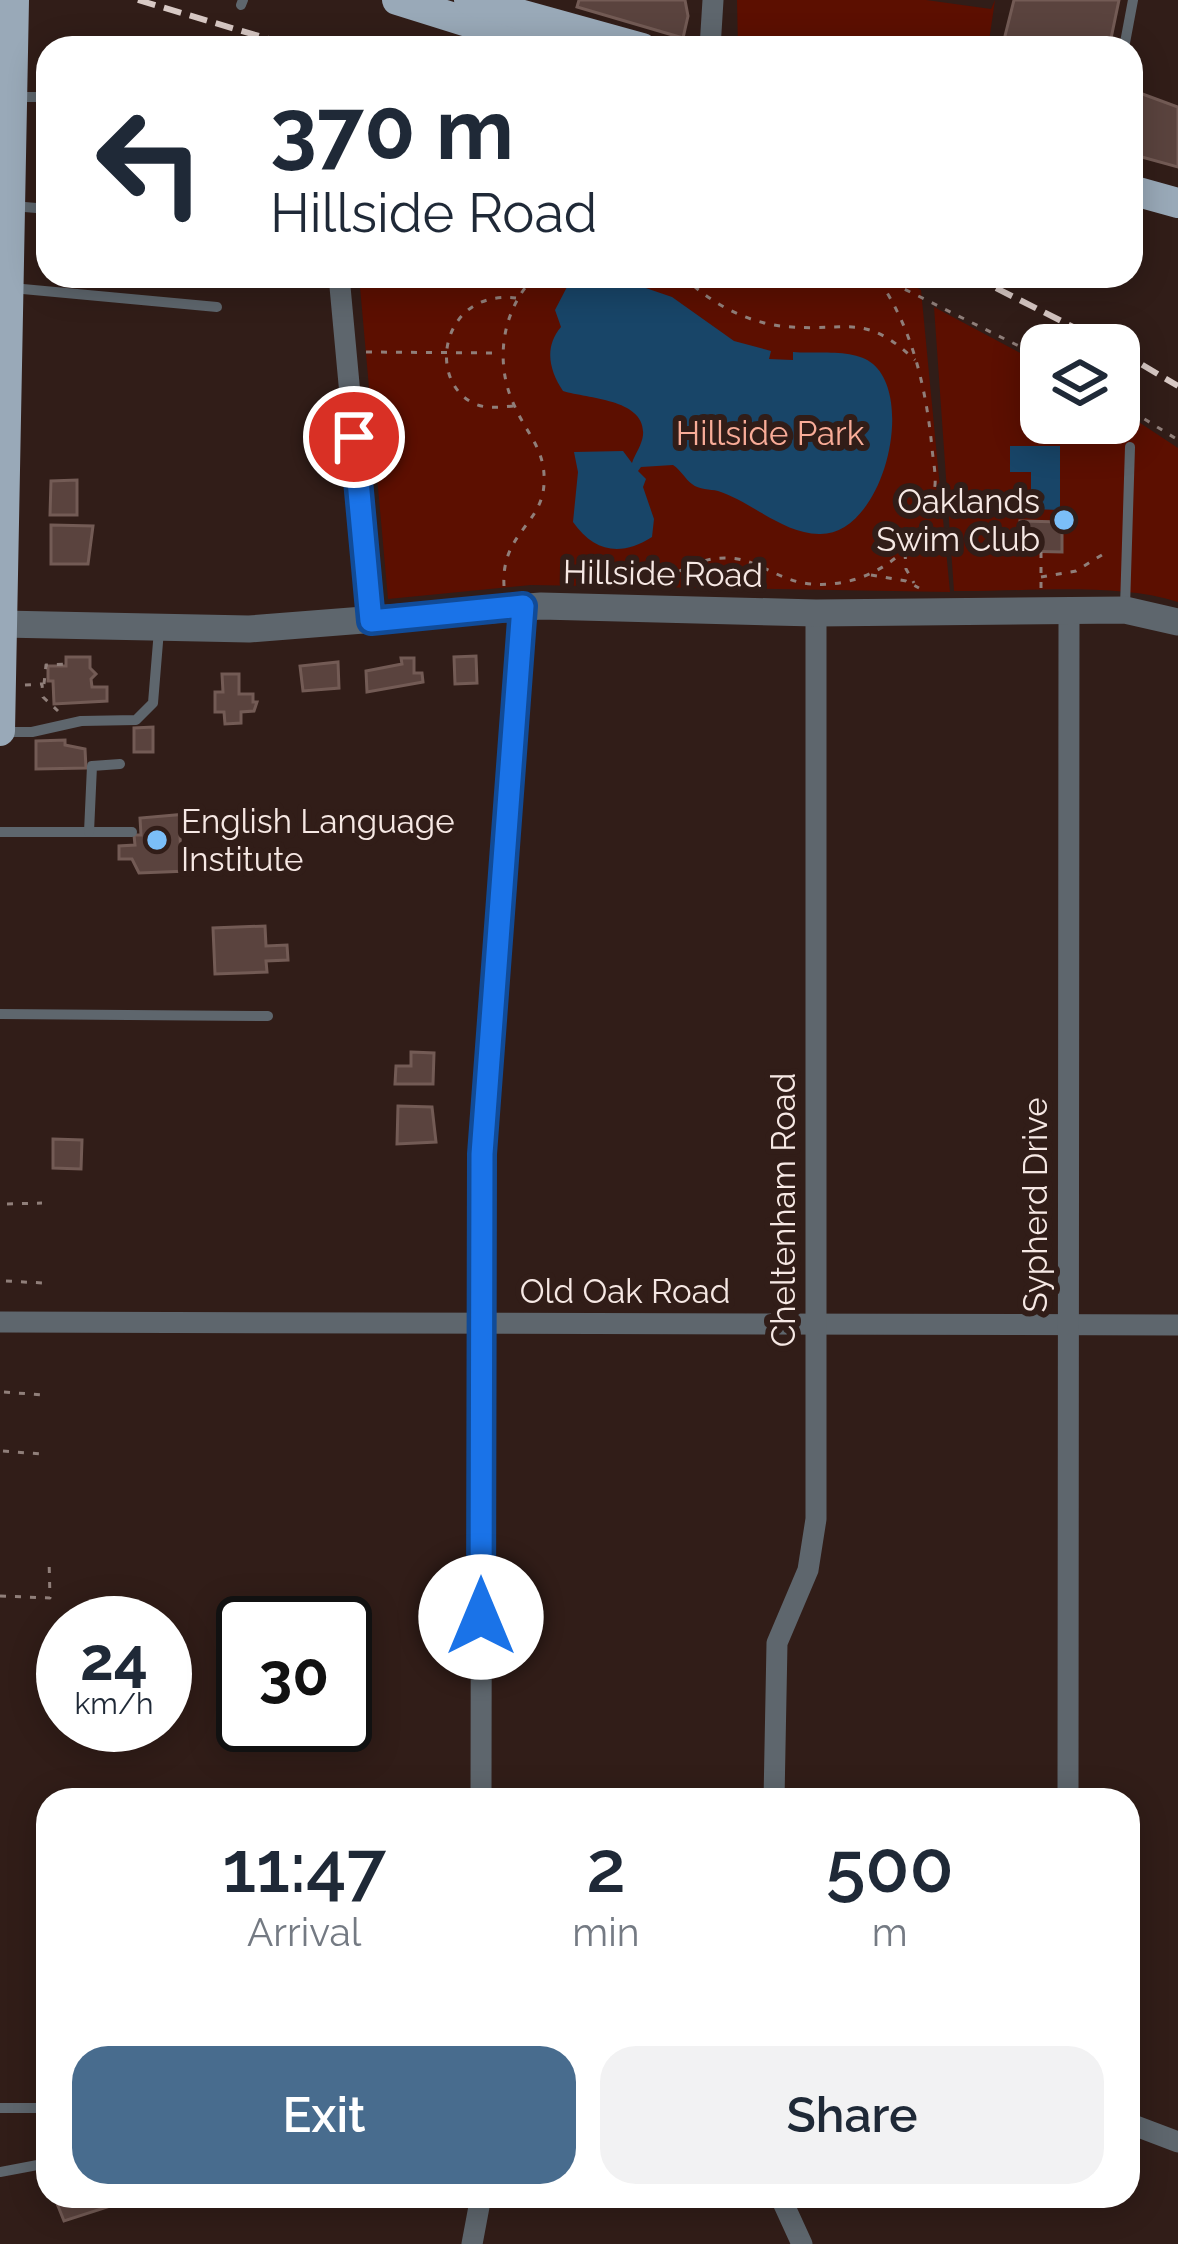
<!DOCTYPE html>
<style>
body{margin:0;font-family:Raleway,sans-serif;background:#f2f2f3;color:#1f2937;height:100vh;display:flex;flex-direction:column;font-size:45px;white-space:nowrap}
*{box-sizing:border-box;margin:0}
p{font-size:39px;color:#747a83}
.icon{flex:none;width:66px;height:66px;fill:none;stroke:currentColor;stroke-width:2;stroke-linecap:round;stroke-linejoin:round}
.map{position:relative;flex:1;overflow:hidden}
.drawer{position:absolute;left:36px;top:1788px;width:1104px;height:420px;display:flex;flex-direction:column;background:#fff;border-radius:36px;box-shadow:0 6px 30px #0003}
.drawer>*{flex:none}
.top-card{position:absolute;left:36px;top:36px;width:1107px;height:252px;border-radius:36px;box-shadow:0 6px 30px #0003;background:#fff;color:#1f2937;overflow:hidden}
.controls{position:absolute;left:1020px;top:324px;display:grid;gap:24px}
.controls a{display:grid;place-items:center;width:120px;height:120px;border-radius:24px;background:#fff;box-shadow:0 6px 30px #0003;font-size:60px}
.speed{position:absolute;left:36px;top:1596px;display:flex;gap:24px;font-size:60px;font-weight:700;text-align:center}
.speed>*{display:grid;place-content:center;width:156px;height:156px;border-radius:50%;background:#fff;box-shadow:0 6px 30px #0003;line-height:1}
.speed small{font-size:30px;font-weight:400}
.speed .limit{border:6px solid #111;border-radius:18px;background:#fff;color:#111}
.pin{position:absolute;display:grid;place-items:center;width:102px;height:102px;color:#fff;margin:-51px;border:6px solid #fff;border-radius:50%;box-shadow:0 3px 12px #0007}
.me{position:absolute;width:132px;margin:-66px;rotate:0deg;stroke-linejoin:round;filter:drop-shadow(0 0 9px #0008)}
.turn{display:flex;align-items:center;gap:42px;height:252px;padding:0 36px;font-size:54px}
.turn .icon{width:156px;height:156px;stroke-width:2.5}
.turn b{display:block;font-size:84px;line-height:102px}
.eta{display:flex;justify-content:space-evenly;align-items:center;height:204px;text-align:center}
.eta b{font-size:72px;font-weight:600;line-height:84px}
.action{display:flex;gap:24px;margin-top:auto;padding:24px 36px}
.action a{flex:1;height:138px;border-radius:36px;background:#486c8e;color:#fff;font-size:48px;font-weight:600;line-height:138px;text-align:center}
.action a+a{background:#f2f2f3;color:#1f2937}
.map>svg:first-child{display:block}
.green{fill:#5c0f00}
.water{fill:#184568}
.building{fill:#5a433e;stroke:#735b55;stroke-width:3}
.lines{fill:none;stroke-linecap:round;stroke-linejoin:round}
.path{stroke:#907f7a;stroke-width:3;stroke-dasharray:6 9;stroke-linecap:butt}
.service{stroke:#5e666d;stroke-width:10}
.minor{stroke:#5e666d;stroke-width:21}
.tertiary{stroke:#5e666d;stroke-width:27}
.primary{stroke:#99a9b8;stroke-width:30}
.rail{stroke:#d8c9c5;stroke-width:6;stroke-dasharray:18 9;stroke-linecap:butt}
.route-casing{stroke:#114b97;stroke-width:30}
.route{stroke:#1a73e8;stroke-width:21}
.poi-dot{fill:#7bbef8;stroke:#311d18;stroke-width:4.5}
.labels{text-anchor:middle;stroke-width:12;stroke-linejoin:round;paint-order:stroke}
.park-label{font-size:33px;fill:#f9ac98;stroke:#311d18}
.poi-label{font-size:33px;fill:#f6e8e4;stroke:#311d18;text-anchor:end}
.street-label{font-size:33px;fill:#f6e8e4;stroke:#311d18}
</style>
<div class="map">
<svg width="1178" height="2244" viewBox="0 0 1178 2244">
<rect width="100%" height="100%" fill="#311d18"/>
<g class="green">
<polygon points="737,0 926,0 991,9 995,0 988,48 738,48"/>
<polygon points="359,276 897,276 921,290 950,592 531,585 388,599"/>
<path d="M 934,307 L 1041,364 L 1041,423 L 1119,423 L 1119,409 L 1178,448 L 1178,602 C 1116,582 1020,592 954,591 Z"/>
</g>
<g class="water">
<path d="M 583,280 L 634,284 L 672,297 L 734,341 L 771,351 L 769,359 L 793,360 L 793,352 C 816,354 855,348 873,364 C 916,401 882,536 819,534 C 782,533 752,502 718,491 C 710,489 699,490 692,484 C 685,479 681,470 673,465 L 641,467 L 638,471 L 646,479 L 643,487 L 654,519 L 652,537 C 621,557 594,552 573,522 L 578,472 L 574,452 L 623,451 L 632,463 C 635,454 642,445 643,435 C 646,399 589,399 563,391 C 549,370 544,347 561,327 L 555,310 L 568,285 Z"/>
<polygon points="1010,446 1060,446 1060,510 1031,509 1031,472 1010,472"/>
</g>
<g class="building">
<polygon points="579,0 685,0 688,16 683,38 577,7"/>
<polygon points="1014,0 1119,0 1109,48 1002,48"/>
<polygon points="1137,92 1178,107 1178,167 1131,154 1131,112"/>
<polygon points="77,480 77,515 50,515 51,481"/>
<polygon points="1020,521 1062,522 1062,552 1020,551"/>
<polygon points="51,525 93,526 88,564 51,564"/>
<polygon points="476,656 477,683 455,684 454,657"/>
<polygon points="66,657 90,657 90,668 96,674 91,679 92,687 107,687 107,701 54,704 53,681 48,681 48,666 66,666"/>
<polygon points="401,658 414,658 414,673 422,673 423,682 367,692 366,671 402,664"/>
<polygon points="338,662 339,688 303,691 300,666"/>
<polygon points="222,674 239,674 239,694 253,694 253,702 257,702 254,711 241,712 241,723 225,724 224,712 215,712 215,692 223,692"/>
<polygon points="153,727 153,752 134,752 134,728"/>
<polygon points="65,740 65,745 85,749 86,768 36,769 36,741"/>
<polygon points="187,814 187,833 180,834 181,860 188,861 188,871 139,873 132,859 119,859 119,846 135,845 134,835 141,835 140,818"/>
<polygon points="265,926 266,946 287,945 288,960 266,961 267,972 215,974 213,928"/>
<polygon points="411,1052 434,1053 433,1084 395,1084 396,1066 411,1066"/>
<polygon points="398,1106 432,1107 436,1142 397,1144"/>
<polygon points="53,1139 82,1140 81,1169 53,1168"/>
<polygon points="54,2196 123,2196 123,2202 64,2221"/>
</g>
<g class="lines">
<g class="path">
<polyline points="521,276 522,291"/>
<path d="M 683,276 C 712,305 751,325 792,327 C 851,331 865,313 915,360"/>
<polyline points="878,276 1041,357"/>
<polyline points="366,352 501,353"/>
<polyline points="1119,403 1178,440"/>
<path d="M 513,406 C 500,407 487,409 475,404 C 425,381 442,289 516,298"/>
<polyline points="1125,407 1129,433"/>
<polyline points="1041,552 1041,589"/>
<polyline points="905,553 906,569 914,583"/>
<polyline points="871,575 906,581 919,588"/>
<polyline points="1041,577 1076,571 1105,553"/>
<path d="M 650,585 C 676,575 697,557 727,558 C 755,558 777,579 804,583 C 865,593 930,549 935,485 C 936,473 933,460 932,448 C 926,387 912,326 876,276"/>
<path d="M 504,586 C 501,533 542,525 544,484 C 546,450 528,436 515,407 C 494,364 501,311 535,276"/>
<polyline points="44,684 46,665 66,664"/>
<polyline points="25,685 42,684 43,697 58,711"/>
<polyline points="7,1204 42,1203"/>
<polyline points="6,1281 43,1283"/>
<polyline points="4,1392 43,1395"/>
<polyline points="3,1451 41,1454"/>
<polyline points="0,1596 50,1598 49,1559"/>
</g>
<g class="service">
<polyline points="241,5 243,0"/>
<polyline points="1124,48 1133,0"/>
<polyline points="15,97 48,97"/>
<polyline points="13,206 48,209"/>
<polyline points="12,288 217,307"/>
<polyline points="1125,607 1130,447"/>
<polyline points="3,732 32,732 81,721 136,720 153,703 159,630"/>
<polyline points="0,832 132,832"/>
<polyline points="89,832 92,766 120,764"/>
<polyline points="0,1014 268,1016"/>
<polyline points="0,2108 48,2108"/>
<polyline points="0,2172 48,2163"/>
</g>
<g class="minor">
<polyline points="710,48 713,0"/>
<polyline points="339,276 371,621"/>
<polyline points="0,1322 1178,1325"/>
<polyline points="481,1800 482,1154 523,606"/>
<polyline points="774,1800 777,1643 808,1570 816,1519 816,613"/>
<polyline points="1068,1800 1069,611"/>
<polyline points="1128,2123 1178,2142"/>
<polyline points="780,2196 802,2244"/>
<polyline points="472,2244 481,2196"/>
</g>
<polyline class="tertiary" points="2,624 249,629 541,606 816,613 1125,610 1178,622"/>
<g class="primary">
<polyline points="397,0 551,48"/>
<polyline points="469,0 642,48"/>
<polyline points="1131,190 1178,203"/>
<polyline points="0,731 14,0"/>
</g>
<g class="rail">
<polyline points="138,0 299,48"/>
<polyline points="972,276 1109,345"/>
<polyline points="1119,351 1178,386"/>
</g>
</g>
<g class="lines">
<defs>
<polyline id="route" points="354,437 371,621 523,606 482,1154 481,1617"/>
</defs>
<use href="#route" class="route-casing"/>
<use href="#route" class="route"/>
</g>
<g class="poi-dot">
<circle cx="1064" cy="520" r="12"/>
<circle cx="157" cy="840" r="12"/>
</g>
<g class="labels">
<g class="park-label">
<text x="770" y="445">Hillside Park</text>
</g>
<g class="poi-label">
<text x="1040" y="513">Oaklands<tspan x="1040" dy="38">Swim Club</tspan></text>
<text x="181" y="833" text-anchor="start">English Language<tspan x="181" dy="38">Institute</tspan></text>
</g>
<g class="street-label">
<text transform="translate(663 573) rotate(1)" y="12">Hillside Road</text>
<text transform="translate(1035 1205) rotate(-90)" y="12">Sypherd Drive</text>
<text transform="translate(783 1210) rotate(-90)" y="12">Cheltenham Road</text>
<text x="625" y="1303">Old Oak Road</text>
</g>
</g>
</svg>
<div class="controls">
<a><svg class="icon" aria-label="layers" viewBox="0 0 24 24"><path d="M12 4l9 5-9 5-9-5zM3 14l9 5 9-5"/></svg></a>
</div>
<div class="speed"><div>24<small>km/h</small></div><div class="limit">30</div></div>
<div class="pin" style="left:354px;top:437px;background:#d93025"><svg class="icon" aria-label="arrive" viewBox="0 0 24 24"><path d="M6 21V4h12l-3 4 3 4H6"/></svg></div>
<svg class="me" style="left:481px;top:1617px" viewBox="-20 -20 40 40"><circle r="19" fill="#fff"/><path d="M0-13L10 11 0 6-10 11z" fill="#1a73e8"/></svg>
<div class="top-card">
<div class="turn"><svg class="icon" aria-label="left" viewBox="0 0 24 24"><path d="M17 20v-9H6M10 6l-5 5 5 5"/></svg><div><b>370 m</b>Hillside Road</div></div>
</div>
<section class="drawer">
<div class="eta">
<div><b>11:47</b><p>Arrival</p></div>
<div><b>2</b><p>min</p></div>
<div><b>500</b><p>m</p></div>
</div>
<div class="action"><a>Exit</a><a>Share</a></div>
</section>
</div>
